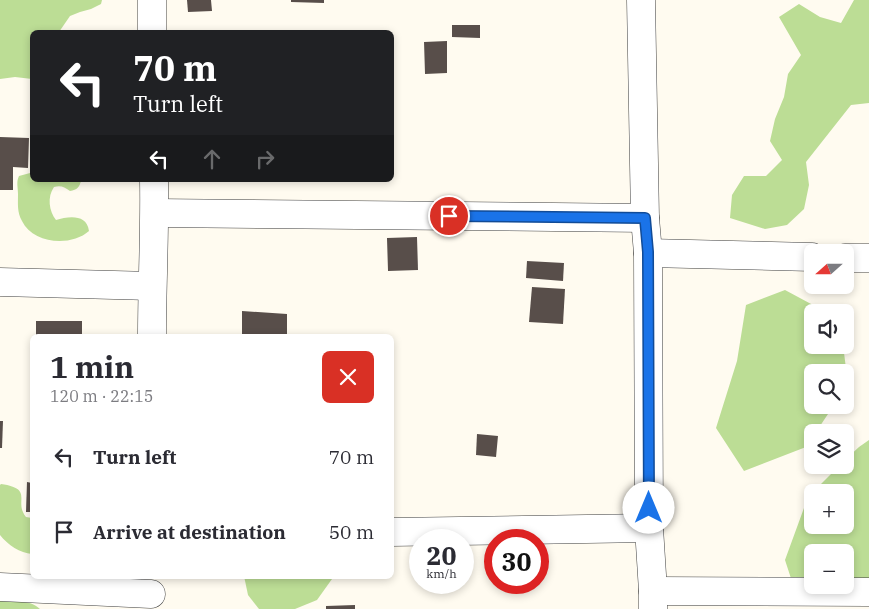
<!DOCTYPE html>
<meta charset="utf-8">
<style>
body{margin:0;font-family:"IBM Plex Serif",serif;background:#f7f7f7;color:#2b2b33;height:100vh;display:flex;flex-direction:column;font-size:19px;white-space:nowrap}
*{box-sizing:border-box;margin:0}
p{font-size:16px;color:#7c7c81}
.icon{flex:none;width:28px;height:28px;fill:none;stroke:currentColor;stroke-width:2;stroke-linecap:round;stroke-linejoin:round}
.map{position:relative;flex:1;overflow:hidden}
.side{position:absolute;left:30px;top:334px;width:364px;height:245px;display:flex;flex-direction:column;background:#fff;border-radius:8px;box-shadow:0 2px 8px #0003}
.side>*{flex:none}
.banner{position:absolute;left:30px;top:30px;width:364px;height:152px;border-radius:8px;box-shadow:0 2px 8px #0003;background:#202124;color:#fff;overflow:hidden}
.needle{width:32px;rotate:249deg}
.tools{position:absolute;left:804px;top:244px;display:grid;gap:10px}
.tools a{display:grid;place-items:center;width:50px;height:50px;border-radius:8px;background:#fff;box-shadow:0 2px 8px #0003;font-size:25px}
.speed{position:absolute;left:409px;top:529px;display:flex;gap:10px;font-size:25px;font-weight:700;text-align:center}
.speed>*{display:grid;place-content:center;width:65px;height:65px;border-radius:50%;background:#fff;box-shadow:0 2px 8px #0003;line-height:1}
.speed small{font-size:12px;font-weight:400}
.speed .limit{border:8px solid #d22;background:#fff;color:#111}
.pin{position:absolute;display:grid;place-items:center;width:42px;height:42px;color:#fff;margin:-21px;border:2px solid #fff;border-radius:50%;box-shadow:0 1px 5px #0007}
.me{position:absolute;width:55px;margin:-28px;rotate:0deg;stroke-linejoin:round;filter:drop-shadow(0 0 4px #0008)}
.turn{display:flex;align-items:center;gap:18px;height:105px;padding:0 20px;font-size:22px}
.turn .icon{width:65px;height:65px;stroke-width:2.5}
.turn b{display:block;font-size:35px;line-height:42px}
.lanes{display:flex;align-items:center;height:48px;padding:0 20px;background:#0003;justify-content:center;gap:25px;direction:ltr}
.lanes .off{opacity:.35}
.round{display:grid;place-items:center;flex:none;width:52px;height:52px;border-radius:8px;background:#f7f7f7}
.headline{display:flex;align-items:center;justify-content:space-between;height:85px;padding:0 20px}
h1{font-size:30px;font-weight:700;line-height:38px}
ul{padding:0;list-style:none}
li{display:flex;align-items:center;gap:15px;height:75px;padding:0 20px}
li div{flex:1}
li b{display:block;font-size:19px}
li em{font-style:normal}
.map>svg:first-child{display:block}
.forest{fill:#bcdd95;fill-rule:evenodd}
.building{fill:#584e4a}
.lines{fill:none;stroke-linecap:round;stroke-linejoin:round}
.street-casing{stroke:#414141;stroke-width:29}
.street{stroke:#fff;stroke-width:28}
.route-casing{stroke:#114b97;stroke-width:12}
.route{stroke:#1a73e8;stroke-width:9}
</style>
<div class="map">
<svg width="869" height="609" viewBox="0 0 869 609">
<rect width="100%" height="100%" fill="#fffbf0"/>
<g class="forest">
<polygon points="0,0 102,0 101,4 91,9 80,12 70,16 59,32 32,32 32,79 15,77 0,79"/>
<polygon points="854,0 869,0 869,103 851,105 806,162 809,185 804,209 787,225 765,229 730,218 732,195 744,176 766,176 782,160 770,141 775,119 784,97 788,74 801,55 779,17 799,4 820,17 841,23"/>
<path d="M 32,170 L 32,180 L 81,180 C 80,187 77,190 70,191 C 64,187 61,185 54,187 C 47,197 49,211 56,220 C 69,216 87,214 89,231 C 71,247 33,244 22,221 C 17,212 18,204 18,194 C 18,187 16,182 19,176 L 30,173 Z"/>
<polygon points="785,290 826,312 812,312 812,345 843,345 848,384 845,389 845,372 812,372 812,405 834,405 816,432 812,432 812,438 806,447 744,471 716,428 737,361 746,305"/>
<path d="M 869,440 L 869,595 L 849,604 L 800,606 L 785,560 L 808,497 L 840,465 L 845,465 L 845,460 L 859,447 ZM 812,492 L 845,492 L 845,525 L 812,525 ZM 812,552 L 845,552 L 845,585 L 812,585 Z"/>
<path d="M 1,484 C 35,489 13,501 26,517 L 32,518 L 32,554 C 20,553 8,545 0,535 L 0,485 Z"/>
<polygon points="244,576 331,576 332,579 317,600 295,609 259,609 248,595"/>
<path d="M 0,600 C 14,601 29,599 40,609 L 0,609 Z"/>
</g>
<g class="building">
<polygon points="187,0 211,0 212,11 188,12"/>
<polygon points="291,0 324,0 324,3 291,2"/>
<polygon points="452,25 480,25 480,38 452,37"/>
<polygon points="447,41 447,73 425,74 424,42"/>
<polygon points="0,137 29,138 28,168 13,167 13,190 0,190"/>
<polygon points="417,237 418,270 388,271 387,238"/>
<polygon points="527,261 564,263 563,281 526,278"/>
<polygon points="532,287 565,289 563,324 529,322"/>
<polygon points="242,311 287,314 287,336 242,336"/>
<rect x="36" y="321" width="46" height="15"/>
<polygon points="0,421 3,421 2,448 0,448"/>
<polygon points="477,434 498,436 496,457 476,455"/>
<polygon points="27,482 32,483 32,512 26,512"/>
<polygon points="355,605 355,609 326,609 326,606"/>
</g>
<g class="lines">
<defs>
<g id="street">
<polyline points="152,0 152,32"/>
<polyline points="641,0 645,218 648,253 649,528 653,591 653,609"/>
<polyline points="155,213 645,218"/>
<polyline points="648,253 812,257"/>
<polyline points="845,258 869,258"/>
<polyline points="0,282 152,286"/>
<path d="M 152,336 C 152,284 155,232 154,180"/>
<polyline points="391,532 649,528"/>
<polyline points="0,587 151,594"/>
<polyline points="653,591 869,592"/>
</g>
</defs>
<use href="#street" class="street-casing"/>
<use href="#street" class="street"/>
</g>
<g class="lines">
<defs>
<polyline id="route" points="449,216 645,218 648,252 649,508"/>
</defs>
<use href="#route" class="route-casing"/>
<use href="#route" class="route"/>
</g>
</svg>
<div class="tools">
<a><svg class="needle" viewBox="-14 -14 28 28"><path d="M0-13l5 13h-10z" fill="#e53935"/><path d="M0 13l5-13h-10z" fill="#7c7c81"/></svg></a>
<a><svg class="icon" aria-label="sound" viewBox="0 0 24 24"><path d="M4 9h4l5-4v14l-5-4H4zM17 9q2 3 0 6"/></svg></a>
<a><svg class="icon" aria-label="search" viewBox="0 0 24 24"><circle cx="10" cy="10" r="6"/><path d="M15 15l6 6"/></svg></a>
<a><svg class="icon" aria-label="layers" viewBox="0 0 24 24"><path d="M12 4l9 5-9 5-9-5zM3 14l9 5 9-5"/></svg></a>
<a>+</a>
<a>−</a>
</div>
<div class="speed"><div>20<small>km/h</small></div><div class="limit">30</div></div>
<div class="pin" style="left:449px;top:216px;background:#d93025"><svg class="icon" aria-label="arrive" viewBox="0 0 24 24"><path d="M6 21V4h12l-3 4 3 4H6"/></svg></div>
<svg class="me" style="left:649px;top:508px" viewBox="-20 -20 40 40"><circle r="19" fill="#fff"/><path d="M0-13L10 11 0 6-10 11z" fill="#1a73e8"/></svg>
<div class="banner">
<div class="turn"><svg class="icon" aria-label="left" viewBox="0 0 24 24"><path d="M17 20v-9H6M10 6l-5 5 5 5"/></svg><div><b>70 m</b>Turn left</div></div>
<div class="lanes"><svg class="icon" aria-label="left" viewBox="0 0 24 24"><path d="M17 20v-9H6M10 6l-5 5 5 5"/></svg><svg class="icon off" aria-label="ahead" viewBox="0 0 24 24"><path d="M12 20V5M6 11l6-6 6 6"/></svg><svg class="icon off" aria-label="right" viewBox="0 0 24 24"><path d="M7 20v-9h11M14 6l5 5-5 5"/></svg></div>
</div>
<section class="side">
<div class="headline"><div><h1>1 min</h1><p>120 m · 22:15</p></div><a class="round" style="background:#d93025;color:#fff"><svg class="icon" aria-label="close" viewBox="0 0 24 24"><path d="M6 6l12 12M18 6L6 18"/></svg></a></div>
<ul>
<li><svg class="icon" aria-label="left" viewBox="0 0 24 24"><path d="M17 20v-9H6M10 6l-5 5 5 5"/></svg><div><b>Turn left</b></div><em>70 m</em></li>
<li><svg class="icon" aria-label="arrive" viewBox="0 0 24 24"><path d="M6 21V4h12l-3 4 3 4H6"/></svg><div><b>Arrive at destination</b></div><em>50 m</em></li>
</ul>
</section>
</div>
